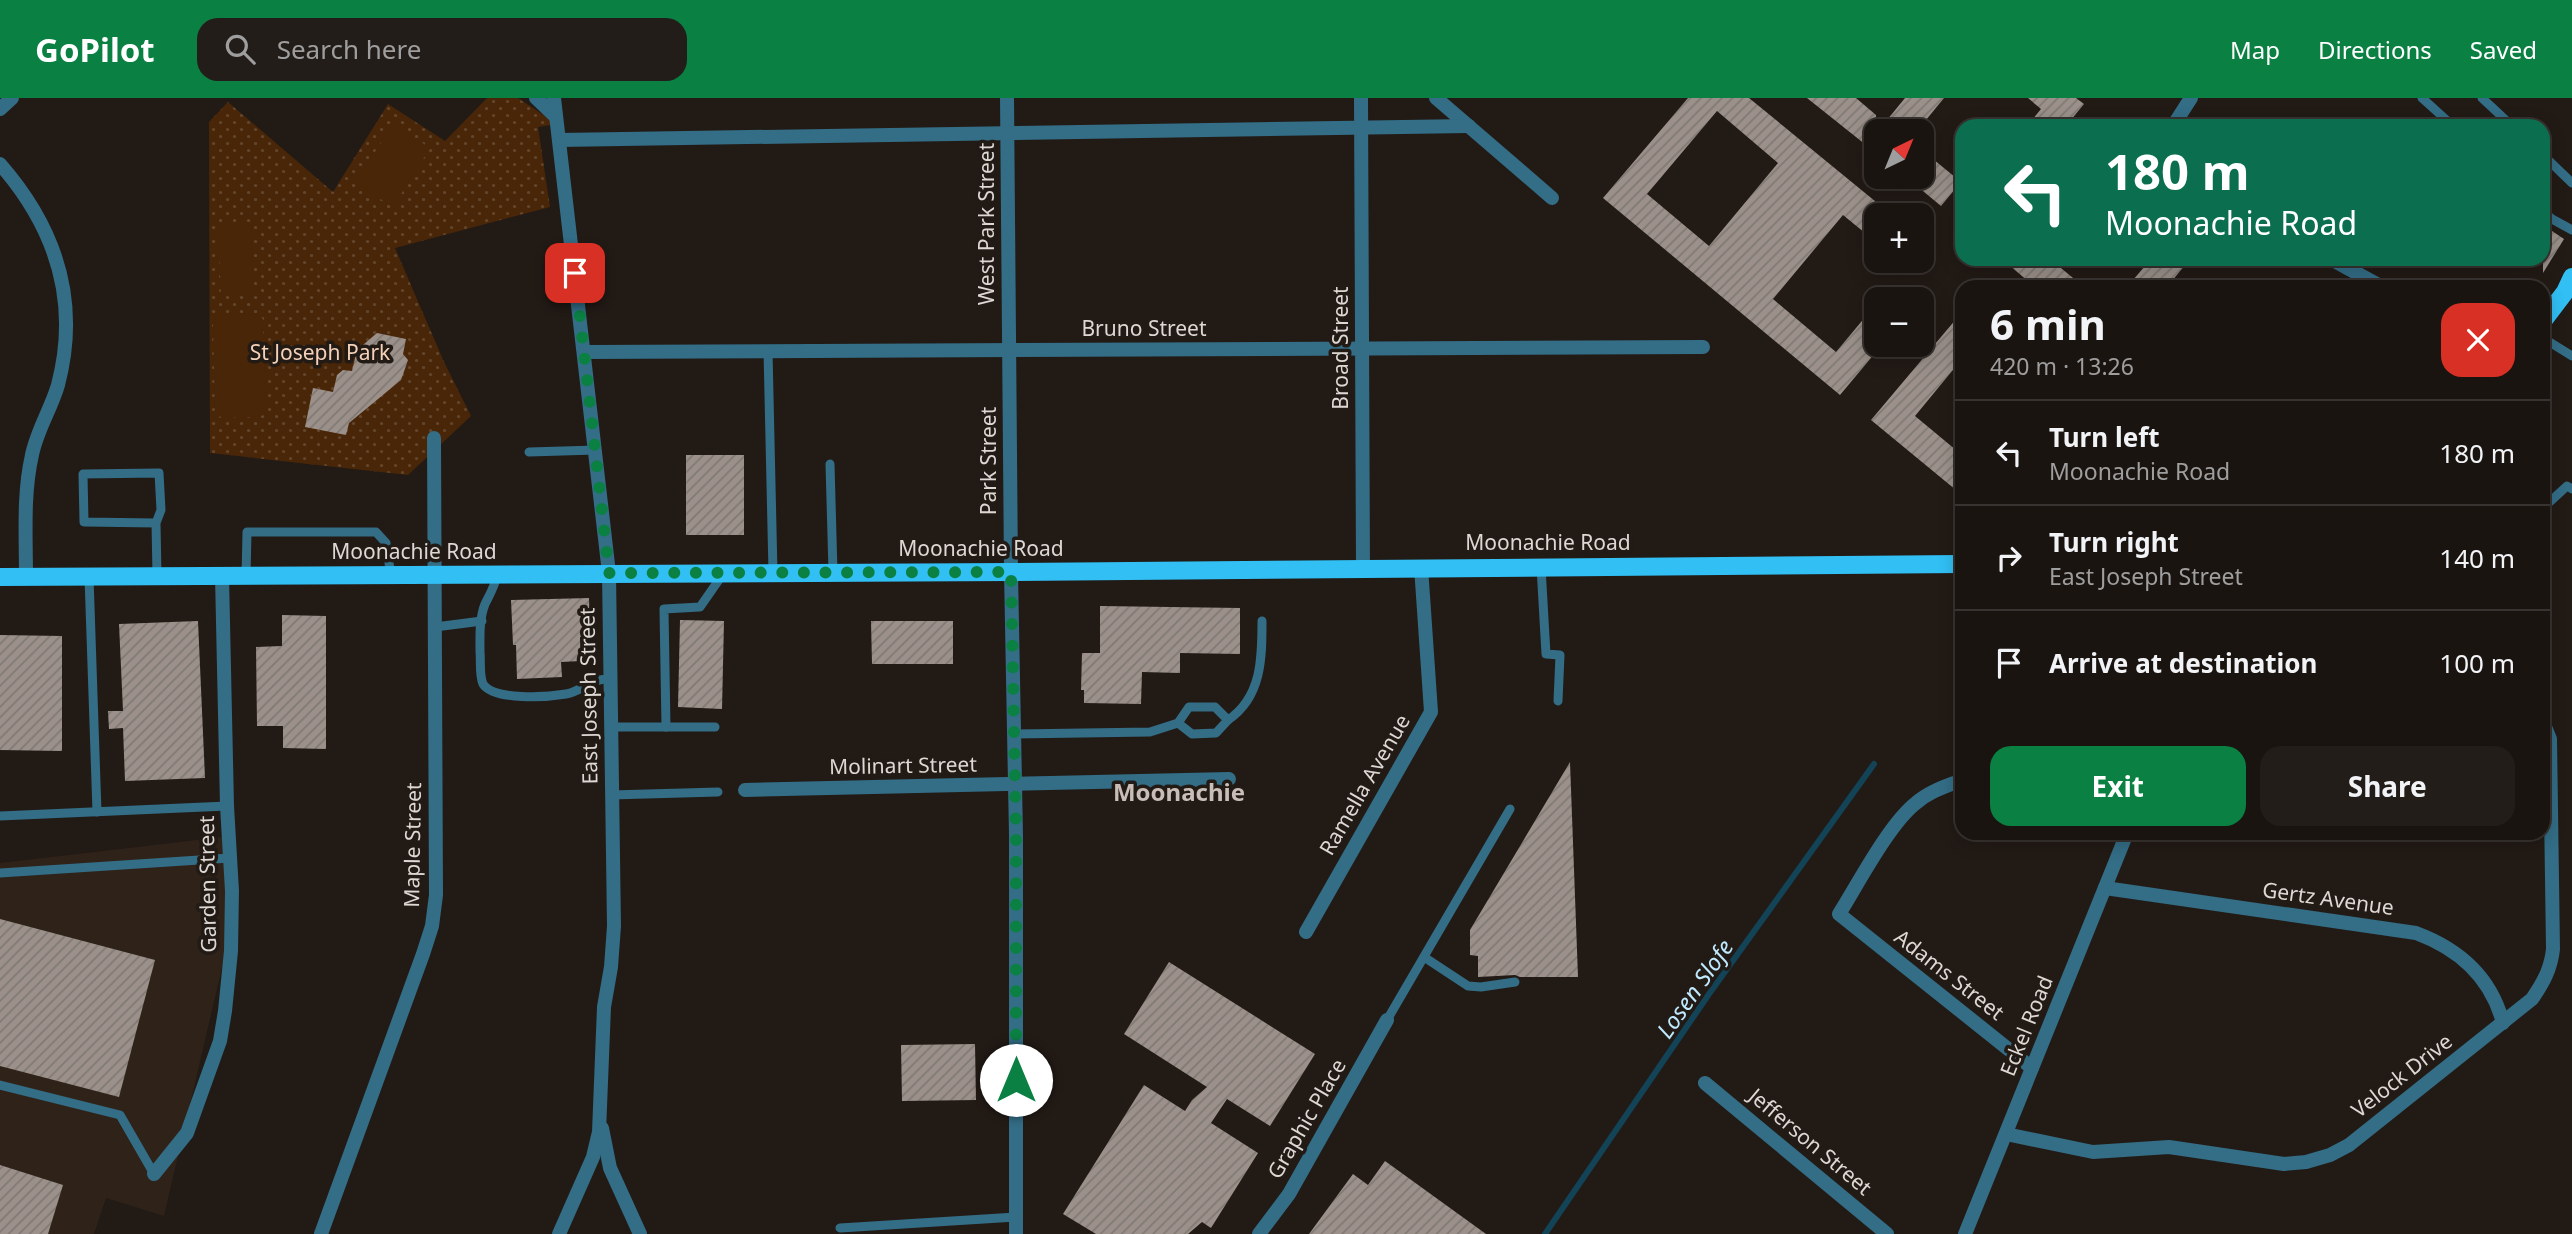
<!DOCTYPE html>
<meta charset="utf-8">
<style>
body{margin:0;font-family:"Noto Sans",sans-serif;background:#231d19;color:#f1f3f6;height:100vh;display:flex;flex-direction:column;font-size:26px;white-space:nowrap}
*{box-sizing:border-box;margin:0}
p{font-size:23px;color:#9f9e9f}
.icon{flex:none;width:38px;height:38px;fill:none;stroke:currentColor;stroke-width:2;stroke-linecap:round;stroke-linejoin:round}
.map{position:relative;flex:1;overflow:hidden}
.side{position:absolute;left:1955px;top:182px;width:595px;height:560px;display:flex;flex-direction:column;background:#1a1410;border-radius:21px;box-shadow:0 4px 18px #0003,0 0 0 2px #383330}
.side>*{flex:none}
.hud{position:absolute;left:1955px;top:21px;width:595px;height:147px;border-radius:21px;box-shadow:0 4px 18px #0003,0 0 0 2px #383330;background:#0b6e4f;color:#fff;overflow:hidden}
.needle{width:46px;rotate:43deg}
.fabs{position:absolute;left:1864px;top:21px;display:grid;gap:14px}
.fabs a{display:grid;place-items:center;width:70px;height:70px;border-radius:14px;background:#1a1410;box-shadow:0 4px 18px #0003,0 0 0 2px #383330;font-size:35px}
.pin{position:absolute;display:grid;place-items:center;width:60px;height:60px;color:#fff;margin:-30px;border-radius:14px;box-shadow:0 4px 10px #0006}
.me{position:absolute;width:77px;margin:-38px;rotate:0deg;stroke-linejoin:round;filter:drop-shadow(0 0 5px #0008)}
.turn{display:flex;align-items:center;gap:24px;height:147px;padding:0 35px;font-size:32px}
.turn .icon{width:91px;height:91px;stroke-width:2.5}
.turn b{display:block;font-size:49px;line-height:60px}
.round{display:grid;place-items:center;flex:none;width:74px;height:74px;border-radius:21px;background:#231d19}
.headline{display:flex;align-items:center;justify-content:space-between;height:119px;padding:0 35px}
h1{font-size:42px;font-weight:700;line-height:52px}
.action{display:flex;gap:14px;margin-top:auto;padding:14px 35px}
.action a{flex:1;height:80px;border-radius:21px;background:#0b8043;color:#fff;font-size:28px;font-weight:700;line-height:80px;text-align:center}
.action a+a{background:#231d19;color:#f1f3f6}
ul{padding:0;list-style:none}
li{display:flex;align-items:center;gap:21px;height:105px;padding:0 35px;border-top:2px solid #383330}
li div{flex:1}
li b{display:block;font-size:26px}
li em{font-style:normal}
header{display:flex;align-items:center;gap:42px;box-sizing:border-box;height:98px;padding:0 35px;background:#0b8043;color:#fff}
header strong{font-size:33px}
nav{display:flex;gap:38px;margin-inline-start:auto;font-size:24px}
.search{width:490px;height:63px;background:#231d19;display:flex;align-items:center;gap:18px;box-sizing:border-box;padding:0 24px;border-radius:21px;color:#9f9e9f;font-size:26px}
.map>svg:first-child{display:block}
.built{fill:#2f2219}
.green{fill:url(#green-dots)}
.pitch{fill:#492608}
.lines{fill:none;stroke-linecap:round;stroke-linejoin:round}
.stream{stroke:#124357;stroke-width:6}
.building{fill:url(#building-hatch);fill-rule:evenodd}
.service{stroke:#336d86;stroke-width:9}
.minor{stroke:#336d86;stroke-width:14}
.primary{stroke:#31bff4;stroke-width:18}
.route{stroke:#0b8043;stroke-width:12;stroke-dasharray:0 21.6}
.labels{text-anchor:middle;stroke-width:7;stroke-linejoin:round;paint-order:stroke}
.street-label{font-size:21px;fill:#ddd8d4;stroke:#221a15}
.park-label{font-size:21px;fill:#f4d1b8;stroke:#221a15}
.water-label{font-size:23px;font-style:italic;fill:#bee9fe;stroke:#221a15}
.quarter-label{font-size:24px;font-weight:bold;fill:#c9beb7;stroke:#221a15}
</style>
<header>
<strong>GoPilot</strong>
<div class="search"><svg class="icon" aria-label="search" viewBox="0 0 24 24"><circle cx="10" cy="10" r="6"/><path d="M15 15l6 6"/></svg>Search here</div>
<nav><a>Map</a><a>Directions</a><a>Saved</a></nav>
</header>
<div class="map">
<svg width="2572" height="1136" viewBox="0 0 2572 1136">
<defs>
<pattern id="green-dots" width="8" height="8" patternUnits="userSpaceOnUse" patternTransform="scale(1.75)"><rect width="8" height="8" fill="#492608"/><path d="M2 2h.1M6 6h.1" fill="none" stroke="#63452b" stroke-width="1.8" stroke-linecap="round"/></pattern>
<pattern id="building-hatch" width="6" height="6" patternUnits="userSpaceOnUse" patternTransform="scale(1.75)"><rect width="6" height="6" fill="#9b918a"/><path d="M-1 1l2-2M0 6l6-6M5 7l2-2" fill="none" stroke="#807974"/></pattern>
</defs>
<rect width="100%" height="100%" fill="#221a15"/>
<polygon class="built" points="231,738 234,818 164,1118 106,1100 94,1136 0,1136 0,765"/>
<polygon class="green" points="487,0 518,0 557,26 538,29 550,109 395,150 444,264 471,318 408,377 210,355 209,24 228,4 333,94 388,6 445,43"/>
<g class="pitch">
<polygon points="393,26 430,50 393,109 355,85"/>
<polygon points="251,127 254,197 221,198 218,128"/>
<polygon points="254,215 263,221 265,311 263,317 258,319 222,320 215,315 213,224 219,216"/>
</g>
<g class="lines">
<polyline class="stream" points="1545,1136 1709,896 1874,666"/>
</g>
<g class="building">
<path d="M 1688,0 L 1749,0 L 1892,117 L 1876,117 L 1876,144 L 1843,117 L 1773,201 L 1836,254 L 1876,206 L 1876,254 L 1840,297 L 1603,100 ZM 1717,13 L 1778,65 L 1709,148 L 1647,96 Z"/>
<polygon points="1807,0 1856,0 1876,17 1876,55"/>
<polygon points="1905,0 1944,0 1917,33 1878,33"/>
<polygon points="2028,0 2076,0 2084,6 2066,28 2027,28 2041,11"/>
<polygon points="1922,52 1961,84 1941,108 1906,79 1922,79"/>
<polygon points="2543,127 2564,141 2543,175"/>
<polygon points="2002,161 2050,161 2084,189 2035,189"/>
<polygon points="2151,161 2190,161 2167,189 2127,189"/>
<polygon points="1962,214 1962,261 1915,318 1962,357 1962,397 1871,322"/>
<polygon points="377,235 406,241 403,256 408,262 401,282 349,325 346,337 305,329 313,290 333,294 337,277 343,272 352,273 357,252"/>
<rect x="686" y="357" width="58" height="80"/>
<polygon points="589,500 590,539 580,539 581,563 561,564 562,579 517,581 516,547 513,547 511,502"/>
<polygon points="1100,508 1240,510 1240,556 1180,555 1180,575 1142,574 1141,606 1084,605 1084,592 1081,592 1082,555 1100,555"/>
<polygon points="282,517 326,518 326,651 283,650 283,628 257,628 256,549 282,548"/>
<polygon points="680,522 724,523 722,611 678,609"/>
<polygon points="198,523 205,680 125,683 123,630 109,631 108,613 123,613 119,526"/>
<polygon points="871,523 953,523 953,566 872,566"/>
<polygon points="0,537 62,538 62,653 0,652"/>
<polygon points="1570,664 1578,879 1520,879 1515,877 1478,879 1478,858 1470,857 1470,832"/>
<polygon points="0,821 155,862 119,999 0,968"/>
<polygon points="1169,864 1315,956 1270,1028 1227,1001 1211,1025 1258,1055 1211,1130 1202,1124 1188,1136 1096,1136 1063,1116 1144,987 1185,1013 1192,1002 1207,989 1124,936"/>
<polygon points="975,946 976,1002 902,1003 901,947"/>
<polygon points="1385,1063 1486,1136 1309,1136 1353,1076 1368,1087"/>
<polygon points="0,1067 63,1087 48,1136 0,1136"/>
</g>
<g class="lines">
<g class="service">
<polyline points="2422,0 2453,28"/>
<polyline points="2482,0 2512,28"/>
<polyline points="2543,57 2572,85"/>
<polyline points="2543,113 2552,121 2572,132"/>
<polyline points="2493,186 2497,189"/>
<polyline points="2543,240 2572,258"/>
<polyline points="768,253 773,475"/>
<polyline points="529,354 596,352"/>
<polyline points="830,366 833,474"/>
<polyline points="2543,410 2567,388 2572,391"/>
<polyline points="156,425 84,424 83,376 159,375 161,412 156,425 157,478"/>
<polyline points="1541,469 1546,556 1560,557 1558,603"/>
<path d="M 497,477 C 495,488 490,496 485,506 C 479,521 480,539 480,554 C 481,563 479,577 483,586 C 494,603 548,599 566,596 C 584,593 586,581 610,581"/>
<polyline points="246,478 247,434 376,434 386,445 391,478"/>
<polyline points="89,479 97,714"/>
<polyline points="435,529 482,523"/>
<path d="M 1228,622 C 1262,599 1262,560 1262,523"/>
<polyline points="611,629 715,629"/>
<polyline points="666,629 664,511 700,509 723,476"/>
<polyline points="1014,636 1150,634 1178,625 1189,609 1215,609 1228,622 1216,635 1192,636 1178,625"/>
<polyline points="611,697 718,694"/>
<polyline points="0,718 227,708"/>
<polyline points="0,775 230,760"/>
<polyline points="1424,859 1468,888 1481,889 1515,884"/>
<polyline points="1387,922 1510,711"/>
<polyline points="0,987 120,1017 154,1076"/>
<polyline points="840,1130 1016,1119"/>
</g>
<g class="minor">
<polyline points="536,0 556,19"/>
<polyline points="554,0 609,475 614,828 611,869 604,909 599,1034 593,1059 559,1136"/>
<polyline points="1007,0 1011,474 1016,738 1016,1136"/>
<polyline points="1361,0 1363,470"/>
<polyline points="1436,0 1552,100"/>
<polyline points="0,11 12,0"/>
<polyline points="2173,28 2191,0"/>
<polyline points="559,42 1469,28"/>
<path d="M 0,66 C 56,130 80,203 58,287 C 51,311 37,332 32,357 C 23,396 26,438 26,479"/>
<polyline points="2331,161 2382,189"/>
<polyline points="585,254 1703,249"/>
<path d="M 1954,685 C 1941,690 1927,695 1916,705 C 1889,726 1858,786 1839,816 L 2032,970"/>
<polyline points="745,692 1229,681"/>
<path d="M 2105,790 L 2416,835 C 2459,851 2491,879 2503,925"/>
<polyline points="1306,834 1431,614 1421,469"/>
<polyline points="1705,985 1887,1136"/>
<polyline points="602,1030 610,1070 640,1136"/>
<path d="M 2006,1036 L 2093,1054 L 2169,1049 L 2284,1066 L 2306,1064 L 2330,1057 L 2349,1047 L 2532,901 C 2543,885 2551,871 2553,851 L 2550,641 L 2543,624"/>
<polyline points="154,1076 187,1035 220,943 225,913 231,853 232,793 227,708 222,478"/>
<polyline points="321,1136 423,856 432,828 436,797 434,340"/>
<polyline points="1259,1136 1289,1096 1387,922"/>
<polyline points="1965,1136 2127,735"/>
</g>
<g class="primary">
<polyline points="2543,223 2565,194 2572,179"/>
<polyline points="0,479 1011,474 1962,466"/>
</g>
</g>
<g class="lines">
<polyline class="route" points="575,175 609,475 1011,474 1016,738 1016,982"/>
</g>
<g class="labels">
<g class="street-label">
<text transform="translate(987 126) rotate(-90)" y="7">West Park Street</text>
<text x="1144" y="238">Bruno Street</text>
<text transform="translate(1341 250) rotate(-90)" y="7">Broad Street</text>
<text transform="translate(989 363) rotate(-90)" y="7">Park Street</text>
<text x="1548" y="452">Moonachie Road</text>
<text x="981" y="458">Moonachie Road</text>
<text x="414" y="461">Moonachie Road</text>
<text transform="translate(589 598) rotate(-91)" y="7">East Joseph Street</text>
<text transform="translate(903 668) rotate(-1)" y="7">Molinart Street</text>
<text transform="translate(1365 687) rotate(-60)" y="7">Ramella Avenue</text>
<text transform="translate(413 747) rotate(-89)" y="7">Maple Street</text>
<text transform="translate(208 786) rotate(-91)" y="7">Garden Street</text>
<text transform="translate(2328 801) rotate(8)" y="7">Gertz Avenue</text>
<text transform="translate(1949 877) rotate(38)" y="7">Adams Street</text>
<text transform="translate(2027 928) rotate(-68)" y="7">Eckel Road</text>
<text transform="translate(2402 978) rotate(-38)" y="7">Velock Drive</text>
<text transform="translate(1307 1021) rotate(-60)" y="7">Graphic Place</text>
<text transform="translate(1810 1044) rotate(40)" y="7">Jefferson Street</text>
</g>
<g class="park-label">
<text x="320" y="262">St Joseph Park</text>
</g>
<g class="water-label">
<text transform="translate(1695 891) rotate(-55)" y="8">Losen Slofe</text>
</g>
<g class="quarter-label">
<text x="1179" y="703">Moonachie</text>
</g>
</g>
</svg>
<div class="fabs">
<a><svg class="needle" viewBox="-14 -14 28 28"><path d="M0-13l5 13h-10z" fill="#e53935"/><path d="M0 13l5-13h-10z" fill="#9f9e9f"/></svg></a>
<a>+</a>
<a>−</a>
</div>
<div class="pin" style="left:575px;top:175px;background:#d93025"><svg class="icon" aria-label="arrive" viewBox="0 0 24 24"><path d="M6 21V4h12l-3 4 3 4H6"/></svg></div>
<svg class="me" style="left:1016px;top:982px" viewBox="-20 -20 40 40"><circle r="19" fill="#fff"/><path d="M0-13L10 11 0 6-10 11z" fill="#0b8043"/></svg>
<div class="hud">
<div class="turn"><svg class="icon" aria-label="left" viewBox="0 0 24 24"><path d="M17 20v-9H6M10 6l-5 5 5 5"/></svg><div><b>180 m</b>Moonachie Road</div></div>
</div>
<section class="side">
<div class="headline"><div><h1>6 min</h1><p>420 m · 13:26</p></div><a class="round" style="background:#d93025;color:#fff"><svg class="icon" aria-label="close" viewBox="0 0 24 24"><path d="M6 6l12 12M18 6L6 18"/></svg></a></div>
<ul>
<li><svg class="icon" aria-label="left" viewBox="0 0 24 24"><path d="M17 20v-9H6M10 6l-5 5 5 5"/></svg><div><b>Turn left</b><p>Moonachie Road</p></div><em>180 m</em></li>
<li><svg class="icon" aria-label="right" viewBox="0 0 24 24"><path d="M7 20v-9h11M14 6l5 5-5 5"/></svg><div><b>Turn right</b><p>East Joseph Street</p></div><em>140 m</em></li>
<li><svg class="icon" aria-label="arrive" viewBox="0 0 24 24"><path d="M6 21V4h12l-3 4 3 4H6"/></svg><div><b>Arrive at destination</b></div><em>100 m</em></li>
</ul>
<div class="action"><a>Exit</a><a>Share</a></div>
</section>
</div>
